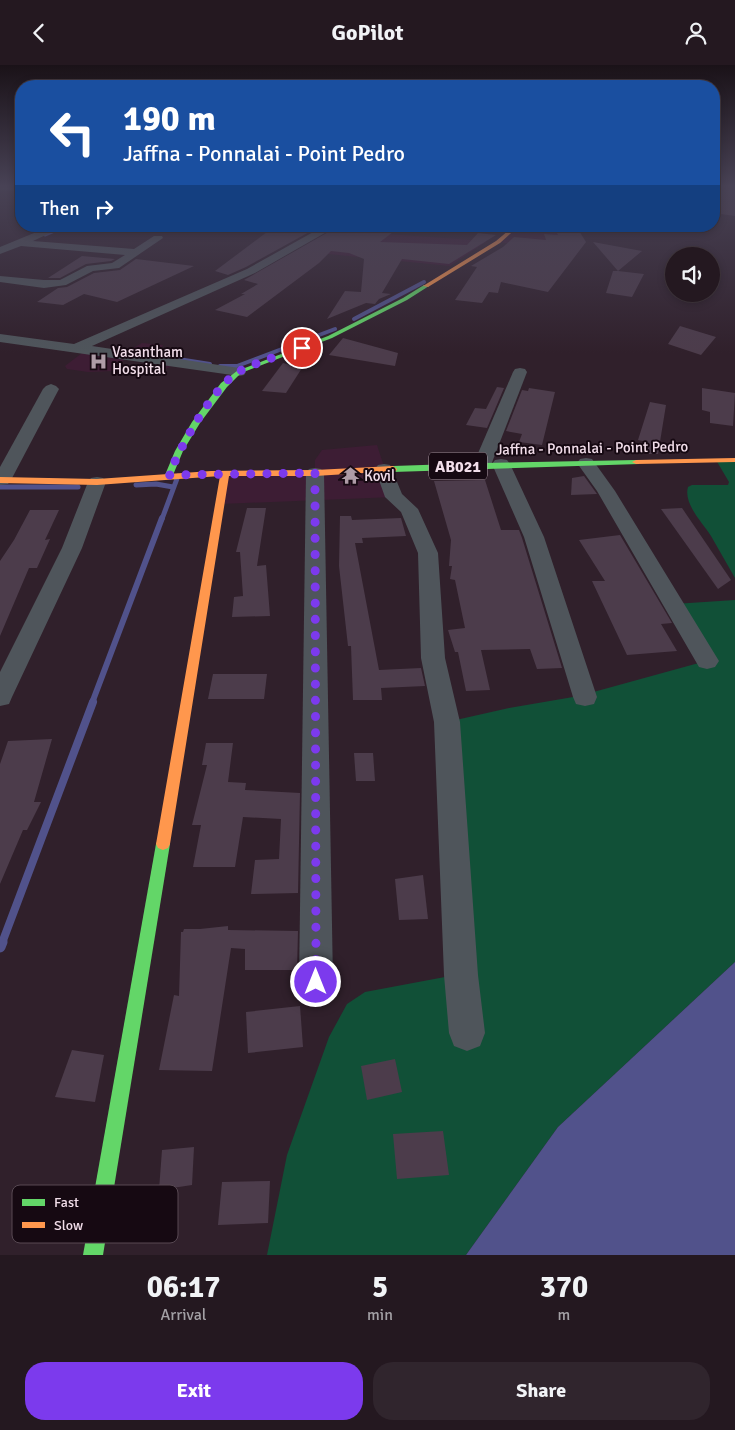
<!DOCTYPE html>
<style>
body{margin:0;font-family:Signika,sans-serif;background:#30252d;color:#f1f3f6;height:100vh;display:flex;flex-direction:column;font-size:19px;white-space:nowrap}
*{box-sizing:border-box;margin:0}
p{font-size:16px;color:#a3a0a5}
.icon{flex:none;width:28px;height:28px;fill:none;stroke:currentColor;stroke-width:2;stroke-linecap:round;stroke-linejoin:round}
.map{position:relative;height:1190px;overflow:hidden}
.panel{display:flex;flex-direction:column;background:#241820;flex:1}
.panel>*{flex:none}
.guide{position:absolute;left:15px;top:15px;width:705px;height:152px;border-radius:20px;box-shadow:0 2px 8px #0003,0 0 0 1px #41373e;background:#1a4fa0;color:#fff;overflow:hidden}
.tools{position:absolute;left:665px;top:182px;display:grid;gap:10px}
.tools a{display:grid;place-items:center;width:55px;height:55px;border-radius:50%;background:#241820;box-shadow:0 2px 8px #0003,0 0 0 1px #41373e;font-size:25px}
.pin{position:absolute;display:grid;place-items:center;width:42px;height:42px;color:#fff;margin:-21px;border:2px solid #fff;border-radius:50%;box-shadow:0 1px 5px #0007}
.me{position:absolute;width:55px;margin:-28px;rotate:0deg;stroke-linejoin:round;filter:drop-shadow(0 0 4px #0008)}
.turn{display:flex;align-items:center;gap:18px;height:105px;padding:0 25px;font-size:22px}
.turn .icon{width:65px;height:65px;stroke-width:2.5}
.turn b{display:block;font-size:35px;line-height:42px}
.then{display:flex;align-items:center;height:48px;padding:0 25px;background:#0003;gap:10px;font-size:19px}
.eta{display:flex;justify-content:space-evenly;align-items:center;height:85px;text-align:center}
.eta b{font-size:30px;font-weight:800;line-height:35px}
.cta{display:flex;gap:10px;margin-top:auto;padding:10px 25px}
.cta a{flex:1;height:58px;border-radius:20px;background:#7c3aed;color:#fff;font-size:20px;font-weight:800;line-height:58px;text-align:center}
.cta a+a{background:#30252d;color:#f1f3f6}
header{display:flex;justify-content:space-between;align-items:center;height:65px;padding:0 25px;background:#241820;font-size:22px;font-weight:800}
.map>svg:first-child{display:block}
.built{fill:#3d1d34}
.green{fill:#115037}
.water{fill:#51528b}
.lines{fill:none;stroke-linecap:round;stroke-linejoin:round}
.stream-far5{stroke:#51528b;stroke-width:3}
.stream-far4{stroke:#51528b;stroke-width:4}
.stream-far3{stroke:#51528b;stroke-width:5}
.stream-far2{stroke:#51528b;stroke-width:6}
.stream-far1{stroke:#51528b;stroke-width:8}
.stream{stroke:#51528b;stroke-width:11}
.building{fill:#4c3c4b}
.street{fill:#4f555b;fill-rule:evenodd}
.fast{fill:#63d668;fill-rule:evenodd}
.slow{fill:#ff974d;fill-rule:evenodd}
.route{stroke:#7c3aed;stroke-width:9;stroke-dasharray:0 16.2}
.labels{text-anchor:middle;stroke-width:4;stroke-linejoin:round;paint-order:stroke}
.far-poi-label{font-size:15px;fill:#f2deea;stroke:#160912;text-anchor:start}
.far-street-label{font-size:15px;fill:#f2deea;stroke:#160912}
.shield{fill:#160912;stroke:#b09ea9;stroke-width:1}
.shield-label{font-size:16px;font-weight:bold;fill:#f2deea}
.key{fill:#160912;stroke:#584953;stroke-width:1}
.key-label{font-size:14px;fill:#f2deea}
</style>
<header><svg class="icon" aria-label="back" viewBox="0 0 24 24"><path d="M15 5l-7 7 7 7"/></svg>GoPilot<svg class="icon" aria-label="person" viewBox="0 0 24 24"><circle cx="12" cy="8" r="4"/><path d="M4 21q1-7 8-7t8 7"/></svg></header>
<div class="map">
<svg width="735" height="1190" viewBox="0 0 735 1190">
<rect width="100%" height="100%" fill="#30202b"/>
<g class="built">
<polygon points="517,161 587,161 575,173 518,180 498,177"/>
<polygon points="360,167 487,176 450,201 328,189 342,170"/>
<polygon points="142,278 163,280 161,285 152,292 175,296 170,302 161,306 149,307 141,305 143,299 150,293 129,290 113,306 88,307 67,304 65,301 86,285 129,290 133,283"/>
<polygon points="377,380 394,432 220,439 225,409 315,408 315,395 322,385"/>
</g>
<g class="green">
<path d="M 716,395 L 735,395 L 735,513 C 727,499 719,485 711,471 C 703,458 683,439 688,422 L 692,420 L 728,420 L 729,417 Z"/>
<polygon points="735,535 735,897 558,1062 466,1190 267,1190 287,1090 329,972 347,939 365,927 461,909 447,657 509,643 579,631 706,596 674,539"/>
</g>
<polygon class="water" points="735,897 735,1190 466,1190 558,1062"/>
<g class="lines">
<polyline class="stream-far5" points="45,170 66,161"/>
<g class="stream-far4">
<polyline points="354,254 424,217"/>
<polyline points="159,291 210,299"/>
<polyline points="220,301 237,301 335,264"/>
</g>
<g class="stream-far3">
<polyline points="136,420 156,419 173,422"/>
<polyline points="0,422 78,422"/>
<polyline points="162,454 178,411"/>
</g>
<polyline class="stream-far2" points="92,638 162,453"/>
<polyline class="stream-far1" points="2,878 93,637"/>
<polyline class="stream" points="0,882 2,877"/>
</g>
<g class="building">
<polygon points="714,121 735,121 735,151 714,148"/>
<polygon points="275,161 320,161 246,202 228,210 215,206"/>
<polygon points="339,161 401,161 380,177 467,180 478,168 496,170 449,199 402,194 382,228 391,229 379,234 375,239 366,238 327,254 345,226 361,227 364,194 349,188 331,186 319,198 247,252 215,245 245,229 241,229 258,219 244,215"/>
<polygon points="553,161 576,161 586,177 548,227 501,217 498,228 489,227 482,238 455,235 477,202 471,201 503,182 514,172 546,175 544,169 558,170"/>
<polygon points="593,177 642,186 618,206 644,209 632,232 606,228 613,206 618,206"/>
<polygon points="82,191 115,194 111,196 86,199 60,213 48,213"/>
<polygon points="136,194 194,201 117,237 84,229 63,240 37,237 58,223 67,222 94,208 120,205"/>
<polygon points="680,261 716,272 701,290 668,279"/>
<polygon points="343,273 398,288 395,301 329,290"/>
<polygon points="283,298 302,303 286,328 262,326"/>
<polygon points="497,322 504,323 487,363 466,360 475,343 486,344"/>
<polygon points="529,323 555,327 542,380 519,377 522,369 506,366 522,325 528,326"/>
<polygon points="702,323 735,328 733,361 710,358 710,347 702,345"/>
<polygon points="650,337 666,340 658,389 649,389 643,376 638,375"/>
<polygon points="584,411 597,429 571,430 572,413"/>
<polygon points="485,415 501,465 519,465 522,473 562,603 537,604 530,584 481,585 490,625 466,626 458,587 455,587 448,565 465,563 455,515 450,514 452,501 449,501 451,475 434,416"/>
<polygon points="247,443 266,443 257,501 266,500 270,551 232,552 234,532 243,531 240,487 236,487"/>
<polygon points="682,443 731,515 718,524 661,444"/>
<polygon points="30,445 59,445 45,475 50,474 37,503 29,503 0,571 0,496 14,475"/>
<polygon points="340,451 351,451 352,455 401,453 406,471 362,473 363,478 355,478 379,605 421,603 425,621 381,623 382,635 353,635 351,581 348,581 339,501"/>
<polygon points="620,470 672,558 661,559 677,586 627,590 592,516 605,516 579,475"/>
<polygon points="213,609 267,609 264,634 208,634"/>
<polygon points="52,674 34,737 41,737 27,765 23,765 0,819 0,699 8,676"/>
<polygon points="206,678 233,678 228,717 246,718 245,725 300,728 298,828 251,829 255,795 279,794 281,754 243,752 235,802 193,802 201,760 192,760 207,700 202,700"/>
<polygon points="354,688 373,688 375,716 356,716"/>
<polygon points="423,810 428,854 399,855 395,814"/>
<polygon points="228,861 228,865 298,866 297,905 245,905 245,884 231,883 212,1006 159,1005 174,930 179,931 181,867 183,867 184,864 200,864"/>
<polygon points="300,941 303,982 248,988 246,947"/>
<polygon points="72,985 104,990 95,1037 55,1032"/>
<polygon points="395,994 402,1027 367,1035 361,1001"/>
<polygon points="443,1066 449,1110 397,1114 393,1069"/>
<polygon points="194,1082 192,1120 159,1125 162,1085"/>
<polygon points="270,1116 268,1158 218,1160 222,1117"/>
</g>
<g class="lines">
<g class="street">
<polygon points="0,121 21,121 21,126 0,125"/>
<polygon points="51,161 65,161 33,176 134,184 154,171 162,171 163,173 119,203 93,206 66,220 44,223 0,217 0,211 44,215 60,215 87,201 112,198 125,190 21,181 0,189 0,182"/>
<polygon points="324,161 337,161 255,208 92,281 239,303 244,304 246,307 244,310 239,311 0,277 0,269 74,279 247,204"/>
<polygon points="520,303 525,304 527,307 491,400 488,404 482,405 476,404 473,400 513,307 515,304"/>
<polygon points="51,319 56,321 59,324 11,415 8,419 0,420 0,402 43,324 46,321"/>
<polygon points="586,393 592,394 615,426 719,596 715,602 707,604 699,602 597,426 577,398 580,394"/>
<polygon points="501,394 507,395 510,399 544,472 597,632 594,639 585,641 576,639 573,632 524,472 492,399 495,395"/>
<polygon points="384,399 390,400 402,429 418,444 438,488 445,593 460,657 478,910 485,968 480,981 467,986 454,981 449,968 444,910 434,657 421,593 418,488 401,447 385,432 375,404 378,400"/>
<polygon points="315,403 321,404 324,408 333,917 328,929 316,934 304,929 299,917 306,408 309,404"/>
<polygon points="97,412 103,413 106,417 82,483 12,632 9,639 0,641 0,607 62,483 88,417 91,413"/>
</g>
<g class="fast">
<polygon points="424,220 429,221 407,235 332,273 241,308 227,322 200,358 183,386 173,410 172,412 166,412 165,410 175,386 192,357 221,318 237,306 328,271 403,233"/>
<polygon points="636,395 639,395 639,399 393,407 389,404 393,401 482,398"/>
<polygon points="163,773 168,775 170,779 103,1190 83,1190 156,779 158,775"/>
</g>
<g class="slow">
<polygon points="514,161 519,161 500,178 428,222 423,221 496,176"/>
<polygon points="735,393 735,397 636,399 632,397 636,395"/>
<polygon points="393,401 397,404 396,406 315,411 229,411 170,779 168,783 163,785 158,783 156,779 220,411 97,420 0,418 0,412 97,414 211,406 315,405"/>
</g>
</g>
<linearGradient id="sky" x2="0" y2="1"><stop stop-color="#1a1218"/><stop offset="0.42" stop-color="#484255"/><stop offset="1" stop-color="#484255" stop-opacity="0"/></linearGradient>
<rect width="735" height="288" fill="url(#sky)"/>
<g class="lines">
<path class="route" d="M 302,283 C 282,290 259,296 240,306 C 214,320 180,382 169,410 L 315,408 L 316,917"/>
</g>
<defs>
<symbol id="hospital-bare" viewBox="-9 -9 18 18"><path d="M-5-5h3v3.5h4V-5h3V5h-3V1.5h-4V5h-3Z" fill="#ae9ca7" stroke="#160912" stroke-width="2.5" paint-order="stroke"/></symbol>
<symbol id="temple-bare" viewBox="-9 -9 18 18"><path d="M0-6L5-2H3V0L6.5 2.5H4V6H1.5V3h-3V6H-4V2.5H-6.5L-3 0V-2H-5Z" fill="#ae9ca7" stroke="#160912" stroke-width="2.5" paint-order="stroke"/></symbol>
</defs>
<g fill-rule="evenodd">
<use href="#hospital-bare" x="86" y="284" width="25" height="25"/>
<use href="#temple-bare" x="338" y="398" width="25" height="25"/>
</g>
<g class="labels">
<g class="far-poi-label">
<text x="112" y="292">Vasantham<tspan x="112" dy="17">Hospital</tspan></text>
<text x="364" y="416">Kovil</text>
</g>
<g class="far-street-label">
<text transform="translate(592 383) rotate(-1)" y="5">Jaffna - Ponnalai - Point Pedro</text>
</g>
<rect class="shield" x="429" y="387.5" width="58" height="27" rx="4"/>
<g class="shield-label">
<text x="458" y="407">AB021</text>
</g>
</g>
<rect x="12" y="1120" width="166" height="58" rx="8" class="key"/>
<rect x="22" y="1134" width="23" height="7" fill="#63d668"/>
<rect x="22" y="1157" width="23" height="6" fill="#ff974d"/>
<g class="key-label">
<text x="54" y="1142">Fast</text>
<text x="54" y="1165">Slow</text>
</g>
</svg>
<div class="tools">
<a><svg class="icon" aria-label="sound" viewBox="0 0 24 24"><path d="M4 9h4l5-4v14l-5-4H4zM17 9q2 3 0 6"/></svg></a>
</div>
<div class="pin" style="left:302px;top:283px;background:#d93025"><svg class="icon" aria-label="arrive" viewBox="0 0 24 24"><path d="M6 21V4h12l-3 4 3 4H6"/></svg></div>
<svg class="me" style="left:316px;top:917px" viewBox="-20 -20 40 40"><circle r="17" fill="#7c3aed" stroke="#fff" stroke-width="3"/><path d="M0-11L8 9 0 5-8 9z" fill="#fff"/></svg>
<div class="guide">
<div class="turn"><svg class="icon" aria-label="left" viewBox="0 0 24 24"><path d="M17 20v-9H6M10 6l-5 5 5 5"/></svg><div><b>190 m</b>Jaffna - Ponnalai - Point Pedro</div></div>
<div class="then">Then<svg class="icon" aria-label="right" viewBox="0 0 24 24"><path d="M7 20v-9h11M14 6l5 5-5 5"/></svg></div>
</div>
</div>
<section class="panel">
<div class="eta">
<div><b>06:17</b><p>Arrival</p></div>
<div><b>5</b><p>min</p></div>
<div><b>370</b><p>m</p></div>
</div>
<div class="cta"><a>Exit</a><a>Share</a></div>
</section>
